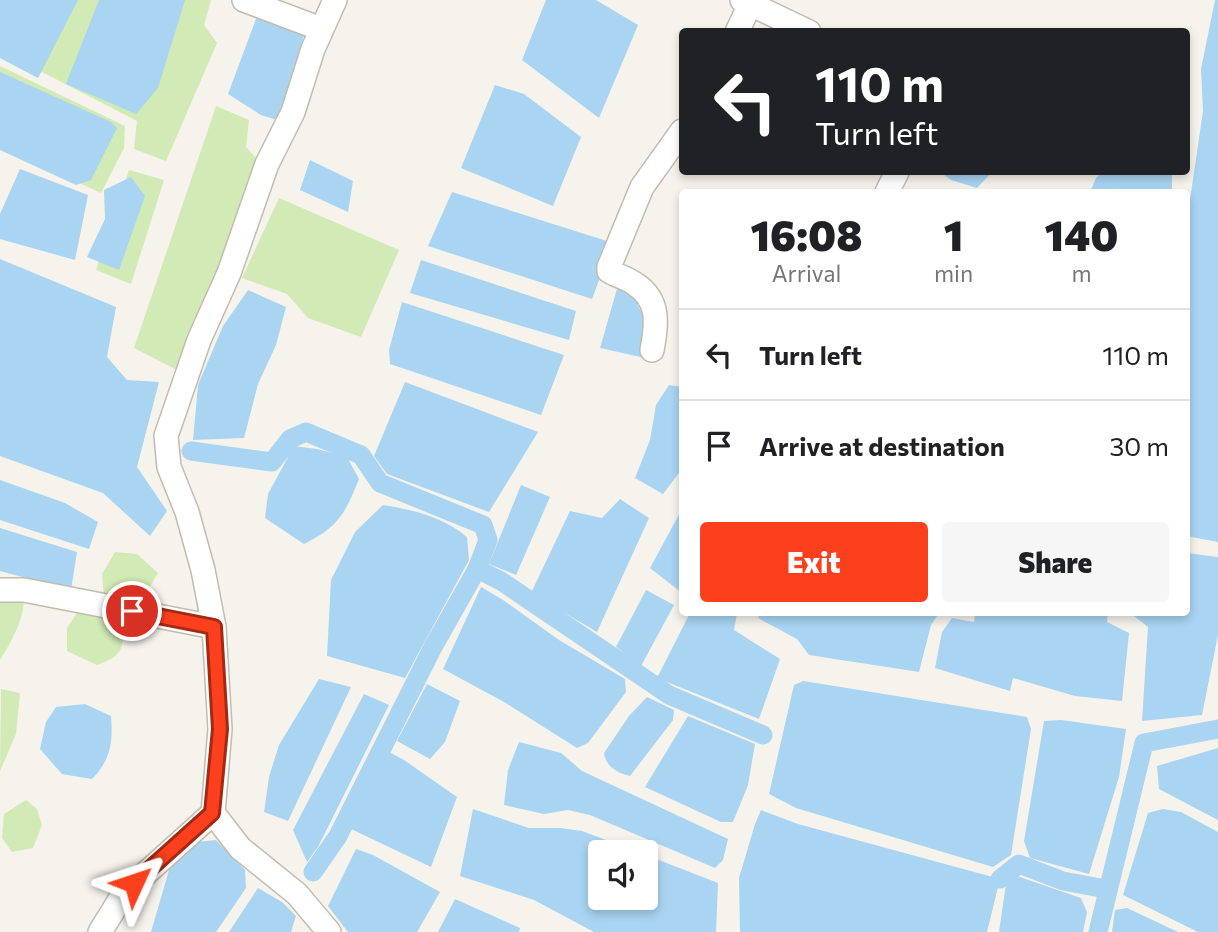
<!DOCTYPE html>
<style>
body{margin:0;font-family:Commissioner,sans-serif;background:#f6f6f6;color:#202124;height:100vh;display:flex;flex-direction:column;font-size:26px;white-space:nowrap}
*{box-sizing:border-box;margin:0}
p{font-size:23px;color:#757577}
.icon{flex:none;width:38px;height:38px;fill:none;stroke:currentColor;stroke-width:2;stroke-linecap:round;stroke-linejoin:round}
.map{position:relative;flex:1;overflow:hidden}
.side{position:absolute;left:679px;top:189px;width:511px;height:427px;display:flex;flex-direction:column;background:#fff;border-radius:7px;box-shadow:0 4px 10px #0003}
.side>*{flex:none}
.guide{position:absolute;left:679px;top:28px;width:511px;height:147px;border-radius:7px;box-shadow:0 4px 10px #0003;background:#202124;color:#fff;overflow:hidden}
.fabs{position:absolute;left:588px;top:840px;display:grid;gap:14px}
.fabs a{display:grid;place-items:center;width:70px;height:70px;border-radius:7px;background:#fff;box-shadow:0 4px 10px #0003;font-size:35px}
.pin{position:absolute;display:grid;place-items:center;width:60px;height:60px;color:#fff;margin:-30px;border:4px solid #fff;border-radius:50%;box-shadow:0 2px 7px #0007}
.me{position:absolute;width:77px;margin:-38px;rotate:48deg;stroke-linejoin:round;filter:drop-shadow(0 0 5px #0008)}
.turn{display:flex;align-items:center;gap:24px;height:147px;padding:0 21px;font-size:32px}
.turn .icon{width:91px;height:91px;stroke-width:2.5}
.turn b{display:block;font-size:49px;line-height:60px}
.eta{display:flex;justify-content:space-evenly;align-items:center;height:119px;text-align:center}
.eta b{font-size:42px;font-weight:800;line-height:49px}
.cta{display:flex;gap:14px;margin-top:auto;padding:14px 21px}
.cta a{flex:1;height:80px;border-radius:7px;background:#fc3f1d;color:#fff;font-size:28px;font-weight:800;line-height:80px;text-align:center}
.cta a+a{background:#f6f6f6;color:#202124}
ul{padding:0;list-style:none}
li{display:flex;align-items:center;gap:21px;height:91px;padding:0 21px;border-top:2px solid #e0e0e0}
li div{flex:1}
li b{display:block;font-size:26px}
li em{font-style:normal}
.map>svg:first-child{display:block}
.green{fill:#d2eab5}
.water{fill:#a9d4f2}
.lines{fill:none;stroke-linecap:round;stroke-linejoin:round}
.canal{stroke:#a9d4f2;stroke-width:19}
.minor-casing{stroke:#c2bbae;stroke-width:26}
.minor{stroke:#fff;stroke-width:23}
.route-casing{stroke:#a42913;stroke-width:18}
.route{stroke:#fc3f1d;stroke-width:12}
</style>
<div class="map">
<svg width="1218" height="932" viewBox="0 0 1218 932">
<rect width="100%" height="100%" fill="#f6f3ec"/>
<g class="green">
<polygon points="0,0 211,0 204,25 217,43 166,161 134,149 137,121 11,56"/>
<polygon points="0,66 125,126 124,148 101,193 0,146"/>
<polygon points="216,106 249,120 246,147 258,160 179,371 134,348"/>
<polygon points="129,170 164,180 131,284 96,270"/>
<polygon points="279,198 399,250 361,337 308,318 287,294 242,278"/>
<polygon points="115,552 137,554 158,573 139,605 104,598 102,574"/>
<path d="M 0,584 L 24,590 C 26,616 13,639 0,660 Z"/>
<path d="M 99,608 L 121,620 C 124,648 125,655 97,665 L 67,651 L 67,628 L 77,613 Z"/>
<polygon points="1,689 20,693 16,734 0,771"/>
<polygon points="26,800 37,809 42,825 33,848 12,852 2,838 4,814"/>
</g>
<g class="water">
<polygon points="0,0 78,0 38,78 0,58"/>
<polygon points="99,0 185,0 158,88 136,114 66,84"/>
<polygon points="546,0 596,0 638,25 599,118 522,60"/>
<polygon points="1215,0 1218,0 1218,542 1186,536 1187,220 1203,111 1201,69"/>
<polygon points="267,14 305,30 295,75 277,120 261,115 228,94 256,19"/>
<polygon points="0,72 111,122 117,128 91,180 76,185 0,150"/>
<polygon points="495,85 524,94 581,137 553,206 461,168"/>
<polygon points="310,160 353,181 348,212 300,190"/>
<polygon points="20,169 88,195 75,260 0,239 0,214"/>
<polygon points="940,172 992,172 977,188 951,180"/>
<polygon points="1102,172 1172,172 1172,192 1090,192 1096,178"/>
<polygon points="131,177 145,196 119,270 87,257 105,219 104,190"/>
<polygon points="452,192 613,243 592,299 428,246"/>
<polygon points="0,259 116,307 107,357 127,380 159,382 137,467 167,511 150,536 103,493 0,456"/>
<polygon points="421,260 576,311 569,340 410,293"/>
<polygon points="632,286 638,306 652,329 645,358 600,348 617,289"/>
<polygon points="248,290 286,307 276,345 258,384 244,438 193,440 198,385 223,326"/>
<polygon points="402,302 564,355 541,415 390,364 389,350"/>
<polygon points="405,382 538,432 489,512 387,474 374,456"/>
<polygon points="669,385 682,387 682,469 663,494 635,478 650,440 656,405"/>
<path d="M 294,446 L 317,449 L 347,457 L 359,479 C 345,514 338,527 304,544 L 265,518 L 268,494 Z"/>
<polygon points="0,480 65,503 98,522 89,549 0,520"/>
<polygon points="521,485 550,497 516,575 489,564"/>
<polygon points="620,499 649,518 597,632 531,593 570,511 602,518"/>
<path d="M 383,505 C 414,510 443,517 467,537 L 469,560 L 405,678 L 327,656 L 331,580 L 355,532 Z"/>
<polygon points="682,509 682,593 650,568"/>
<polygon points="0,528 77,552 71,590 0,571"/>
<polygon points="1187,553 1218,557 1218,635 1202,715 1142,721 1148,627 1130,613 1186,612"/>
<polygon points="481,587 503,600 559,640 625,679 626,692 588,743 577,748 504,702 443,669"/>
<polygon points="646,590 674,605 641,666 616,647"/>
<polygon points="760,612 939,612 939,613 931,625 919,672 809,655 797,639 758,618"/>
<polygon points="690,613 737,613 734,630 780,659 759,719 657,678"/>
<polygon points="975,613 1108,613 1107,622 1129,633 1122,701 1075,696 1013,678 1010,691 935,668 942,632 952,618 974,622"/>
<polygon points="319,679 351,687 288,821 264,812 269,777 279,745"/>
<polygon points="803,681 1027,717 1031,729 1011,855 993,867 796,808 769,794 794,685"/>
<polygon points="427,684 460,701 445,742 430,759 397,741"/>
<polygon points="364,694 389,705 318,847 307,862 293,830"/>
<path d="M 647,697 L 674,710 L 673,720 L 630,776 C 618,773 606,767 604,753 L 629,716 Z"/>
<path d="M 85,704 L 111,716 C 113,743 111,759 92,779 L 62,774 L 40,749 L 46,722 L 56,707 Z"/>
<polygon points="688,716 755,744 748,785 733,822 721,822 645,787"/>
<polygon points="1061,720 1126,729 1119,777 1089,874 1030,858 1024,841 1044,721"/>
<polygon points="519,742 561,753 582,771 728,839 723,860 715,868 590,815 568,810 544,814 504,805 508,770"/>
<polygon points="1218,748 1218,820 1159,789 1157,766"/>
<polygon points="389,752 404,760 457,797 431,867 351,829"/>
<polygon points="473,809 529,828 560,828 582,831 638,852 600,852 600,898 646,898 646,855 718,883 716,932 594,932 534,900 460,876"/>
<polygon points="1163,809 1181,812 1218,832 1218,932 1198,932 1123,895 1148,813"/>
<polygon points="761,810 798,824 1000,879 987,932 740,932 739,878 755,824"/>
<polygon points="216,840 245,870 246,888 216,932 151,932 172,860 186,843"/>
<polygon points="356,849 373,855 440,892 417,932 348,932 328,906"/>
<polygon points="1017,876 1081,898 1087,912 1083,932 999,932 1006,884"/>
<polygon points="258,888 282,902 296,916 291,932 229,932"/>
<polygon points="455,899 520,928 519,932 438,932"/>
<polygon points="1127,908 1178,932 1112,932 1115,910"/>
</g>
<g class="lines">
<g class="canal">
<polyline points="191,451 272,462 290,439 306,432 361,455 380,483 483,525 488,540 477,569 433,647 338,836 313,872"/>
<polyline points="477,569 501,581 669,695 763,735"/>
<polyline points="1000,879 1019,864 1063,881 1106,889"/>
<polyline points="1098,932 1144,743 1218,729"/>
</g>
<defs>
<g id="minor">
<polyline points="244,0 321,29"/>
<polyline points="742,0 809,32"/>
<polyline points="737,32 752,0"/>
<polyline points="887,192 897,172"/>
<path d="M 652,350 C 657,324 660,300 635,284 C 627,278 617,276 609,271 L 609,267 L 642,187 L 682,131"/>
<polyline points="0,590 24,590 214,627"/>
<polyline points="100,932 124,893 213,813"/>
<polyline points="329,932 297,894 240,848 213,813 220,729 214,627 203,570 187,512 169,467 166,436 199,340 229,273 267,164 293,112 313,49 335,0"/>
</g>
</defs>
<use href="#minor" class="minor-casing"/>
<use href="#minor" class="minor"/>
</g>
<g class="lines">
<defs>
<polyline id="route" points="132,611 214,627 220,729 212,813 134,883"/>
</defs>
<use href="#route" class="route-casing"/>
<use href="#route" class="route"/>
</g>
</svg>
<div class="fabs">
<a><svg class="icon" aria-label="sound" viewBox="0 0 24 24"><path d="M4 9h4l5-4v14l-5-4H4zM17 9q2 3 0 6"/></svg></a>
</div>
<div class="pin" style="left:132px;top:611px;background:#d93025"><svg class="icon" aria-label="arrive" viewBox="0 0 24 24"><path d="M6 21V4h12l-3 4 3 4H6"/></svg></div>
<svg class="me" style="left:134px;top:883px" viewBox="-20 -20 40 40"><path d="M0-17L14 15 0 8-14 15z" fill="#fc3f1d" stroke="#fff" stroke-width="4"/></svg>
<div class="guide">
<div class="turn"><svg class="icon" aria-label="left" viewBox="0 0 24 24"><path d="M17 20v-9H6M10 6l-5 5 5 5"/></svg><div><b>110 m</b>Turn left</div></div>
</div>
<section class="side">
<div class="eta">
<div><b>16:08</b><p>Arrival</p></div>
<div><b>1</b><p>min</p></div>
<div><b>140</b><p>m</p></div>
</div>
<ul>
<li><svg class="icon" aria-label="left" viewBox="0 0 24 24"><path d="M17 20v-9H6M10 6l-5 5 5 5"/></svg><div><b>Turn left</b></div><em>110 m</em></li>
<li><svg class="icon" aria-label="arrive" viewBox="0 0 24 24"><path d="M6 21V4h12l-3 4 3 4H6"/></svg><div><b>Arrive at destination</b></div><em>30 m</em></li>
</ul>
<div class="cta"><a>Exit</a><a>Share</a></div>
</section>
</div>
